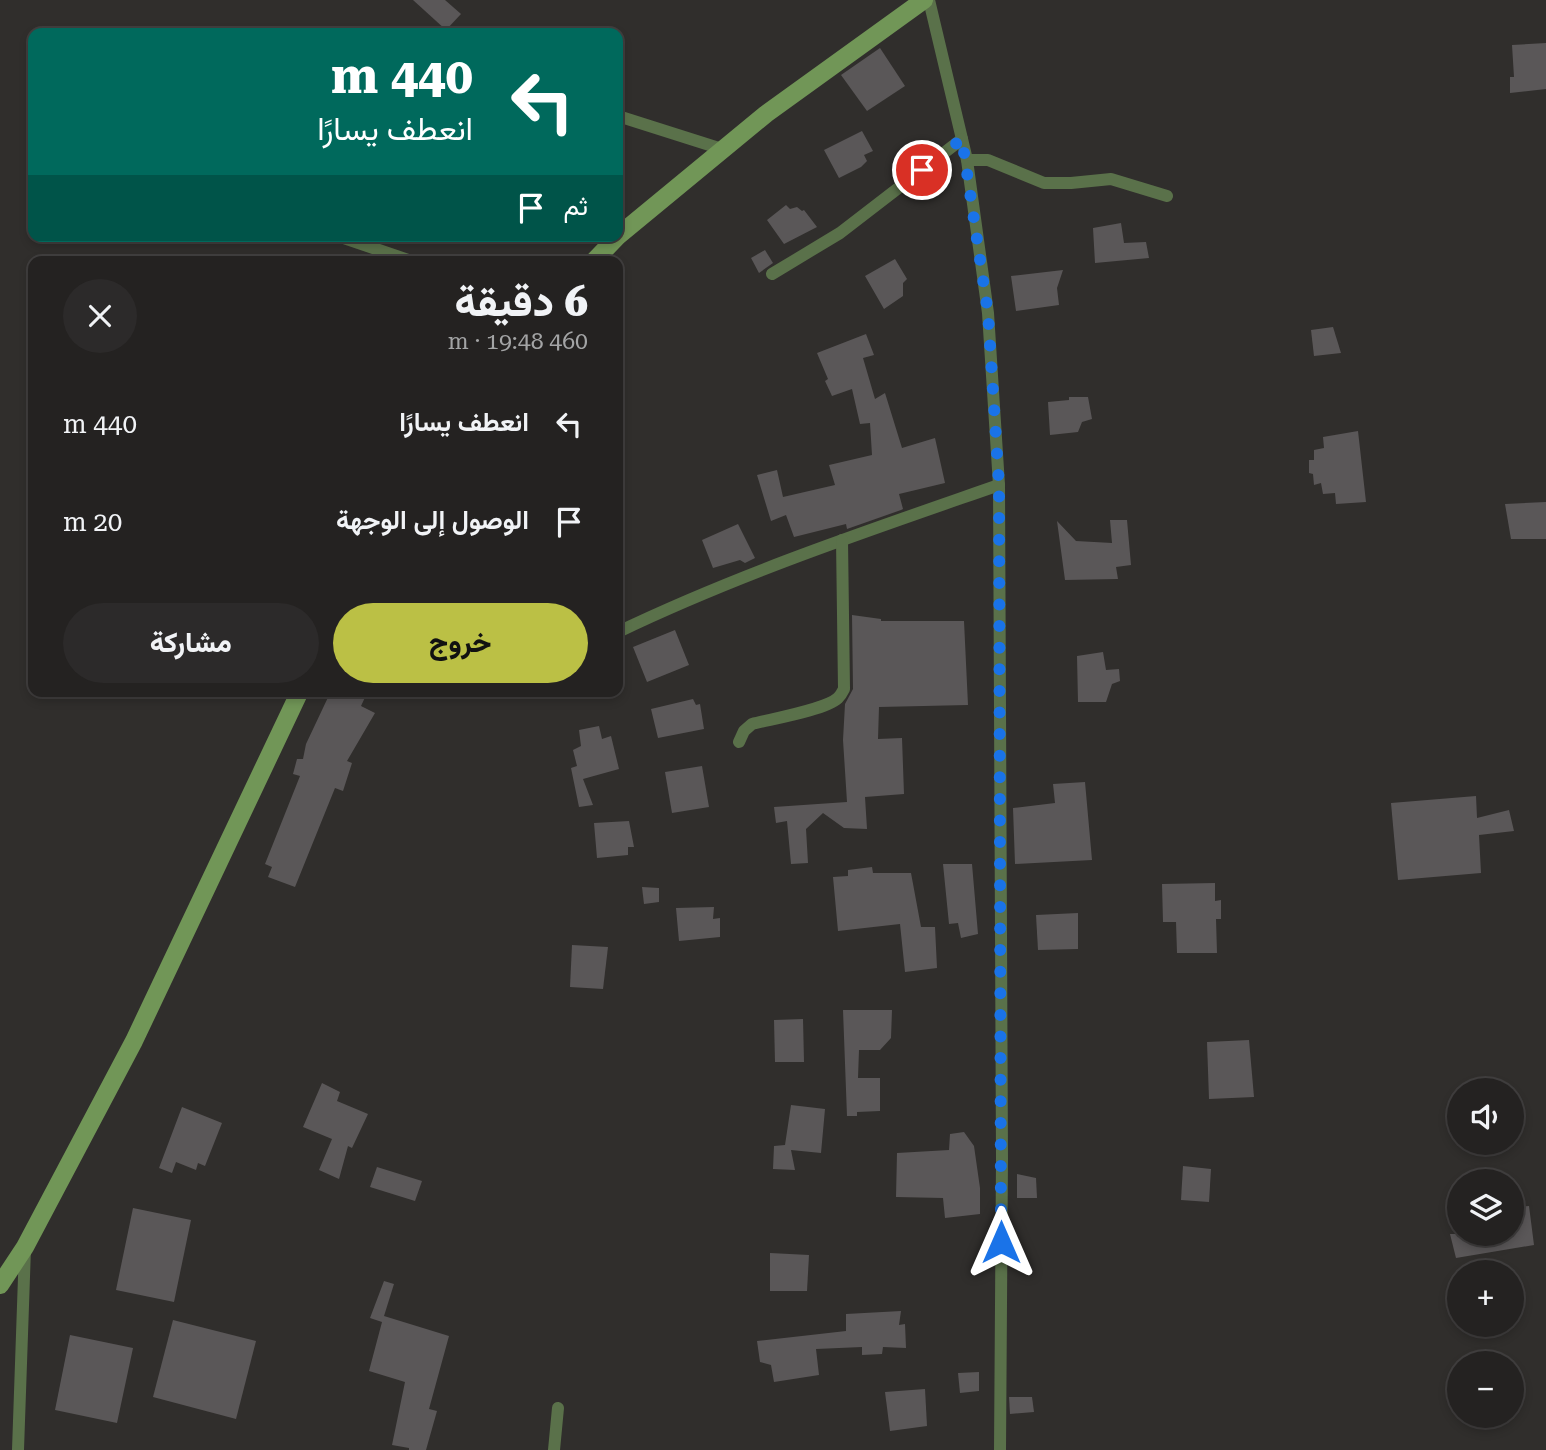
<!DOCTYPE html>
<html lang="ar">
<meta charset="utf-8">
<style>
body{margin:0;font-family:"Roboto Serif",Vazirmatn,serif;background:#2c2a2a;color:#f1f3f6;direction:rtl;height:100vh;display:flex;flex-direction:column;font-size:26px;white-space:nowrap}
*{box-sizing:border-box;margin:0}
p{font-size:23px;color:#a3a4a5}
.icon{flex:none;width:38px;height:38px;fill:none;stroke:currentColor;stroke-width:2;stroke-linecap:round;stroke-linejoin:round}
.map{position:relative;flex:1;overflow:hidden;direction:ltr}
.side{position:absolute;left:28px;top:256px;width:595px;height:441px;display:flex;flex-direction:column;background:#242221;border-radius:14px;box-shadow:0 4px 10px #0003,0 0 0 2px #413f3f;direction:rtl}
.side>*{flex:none}
.banner{position:absolute;left:28px;top:28px;width:595px;height:214px;border-radius:14px;box-shadow:0 4px 10px #0003,0 0 0 2px #413f3f;direction:rtl;background:#00695c;color:#fff;overflow:hidden}
.buttons{position:absolute;left:1447px;top:1078px;display:grid;gap:14px}
.buttons a{display:grid;place-items:center;width:77px;height:77px;border-radius:50%;background:#242221;box-shadow:0 4px 10px #0003,0 0 0 2px #413f3f;font-size:35px}
.pin{position:absolute;display:grid;place-items:center;width:60px;height:60px;color:#fff;margin:-30px;border:4px solid #fff;border-radius:50%;box-shadow:0 2px 7px #0007}
.me{position:absolute;width:77px;margin:-38px;rotate:0deg;stroke-linejoin:round;filter:drop-shadow(0 0 5px #0008)}
.turn{display:flex;align-items:center;gap:24px;height:147px;padding:0 35px;font-size:32px}
.turn .icon{width:91px;height:91px;stroke-width:2.5}
.turn b{display:block;font-size:49px;line-height:60px}
.then{display:flex;align-items:center;height:66px;padding:0 35px;background:#0003;gap:14px;font-size:26px}
.round{display:grid;place-items:center;flex:none;width:74px;height:74px;border-radius:37px;background:#2c2a2a}
.overview{display:flex;align-items:center;justify-content:space-between;height:119px;padding:0 35px}
h1{font-size:42px;font-weight:800;line-height:52px}
.cta{display:flex;gap:14px;margin-top:auto;padding:14px 35px}
.cta a{flex:1;height:80px;border-radius:42px;background:#bbc045;color:#111;font-size:28px;font-weight:800;line-height:80px;text-align:center}
.cta a+a{background:#2c2a2a;color:#f1f3f6}
ul{padding:0;list-style:none}
li{display:flex;align-items:center;gap:21px;height:98px;padding:0 35px}
li div{flex:1}
li b{display:block;font-size:26px}
li em{font-style:normal}
.map>svg:first-child{display:block}
.building{fill:#5a5758}
.lines{fill:none;stroke-linecap:round;stroke-linejoin:round}
.street{stroke:#5a714a;stroke-width:12}
.secondary{stroke:#719657;stroke-width:18}
.route{stroke:#1a73e8;stroke-width:12;stroke-dasharray:0 21.6}
</style>
<div class="map">
<svg width="1546" height="1450" viewBox="0 0 1546 1450">
<rect width="100%" height="100%" fill="#302e2c"/>
<g class="building">
<polygon points="413,0 445,0 461,14 446,30"/>
<polygon points="1546,43 1546,89 1510,93 1510,77 1514,77 1512,45"/>
<polygon points="880,48 905,86 867,111 841,75"/>
<polygon points="862,131 873,151 864,155 867,161 861,167 839,178 824,150"/>
<polygon points="786,205 790,209 797,207 802,211 804,210 817,227 784,244 767,220"/>
<polygon points="1121,223 1124,243 1146,242 1149,258 1095,263 1093,228"/>
<polygon points="765,250 773,263 759,273 751,258"/>
<polygon points="895,259 907,279 903,283 903,296 884,309 865,276"/>
<polygon points="1063,270 1057,288 1059,305 1016,311 1011,276"/>
<polygon points="1333,327 1341,353 1314,356 1311,330"/>
<polygon points="866,334 874,355 863,358 875,399 885,393 902,448 935,438 945,483 899,494 903,509 901,510 847,529 846,524 794,537 786,515 771,521 757,475 777,470 783,497 835,485 829,465 872,455 870,423 860,424 852,389 832,396 825,381 828,379 817,353"/>
<polygon points="1069,397 1088,397 1092,419 1082,422 1078,432 1050,435 1048,402 1069,400"/>
<polygon points="1358,431 1366,502 1336,504 1335,493 1323,494 1321,483 1314,485 1313,474 1309,473 1309,460 1314,460 1314,450 1324,448 1323,437"/>
<polygon points="1546,502 1546,539 1511,539 1505,504"/>
<polygon points="1110,520 1127,520 1131,565 1116,567 1118,579 1065,580 1057,521 1076,541 1112,543"/>
<polygon points="738,524 755,558 745,563 740,560 713,568 702,540"/>
<polygon points="852,615 881,619 881,621 964,621 968,705 879,707 878,739 902,738 904,794 865,797 867,829 844,828 823,813 806,829 808,863 791,864 787,821 776,823 774,807 847,802 843,740 845,704 853,689"/>
<polygon points="675,630 689,665 647,682 633,647"/>
<polygon points="1103,652 1106,670 1119,669 1120,681 1112,684 1106,702 1078,702 1077,656"/>
<polygon points="331,691 368,691 361,706 375,713 347,761 352,763 343,791 335,788 295,887 268,877 272,867 265,864 300,776 293,774 297,759 303,759 306,744"/>
<polygon points="693,699 696,705 700,704 704,729 658,738 651,709"/>
<polygon points="599,726 602,739 611,736 619,769 583,779 593,805 579,807 571,768 577,766 573,750 581,746 579,730"/>
<polygon points="702,766 709,807 672,813 665,772"/>
<polygon points="1085,782 1092,860 1015,864 1013,808 1055,803 1053,784"/>
<polygon points="1476,796 1477,818 1509,810 1514,831 1479,835 1481,873 1398,880 1391,803"/>
<polygon points="629,821 634,847 628,847 628,855 597,858 594,823"/>
<polygon points="943,864 972,864 978,934 961,938 958,923 949,924"/>
<polygon points="872,867 873,873 911,873 921,927 935,927 937,968 905,972 900,924 838,931 833,877 848,876 848,870"/>
<polygon points="1215,883 1215,901 1221,900 1221,919 1216,919 1217,953 1177,953 1176,922 1163,922 1162,884"/>
<polygon points="642,887 659,888 659,902 644,904"/>
<polygon points="714,907 713,919 720,918 720,937 679,941 676,908"/>
<polygon points="1078,913 1078,949 1038,950 1036,915"/>
<polygon points="572,945 608,947 603,989 570,987"/>
<polygon points="843,1010 892,1010 891,1038 880,1050 859,1050 858,1078 880,1078 880,1111 857,1112 857,1116 847,1116"/>
<polygon points="803,1019 804,1062 775,1062 774,1020"/>
<polygon points="1249,1040 1254,1097 1209,1099 1207,1042"/>
<polygon points="322,1083 340,1092 337,1101 368,1114 352,1148 348,1146 339,1179 319,1170 332,1139 303,1127"/>
<polygon points="791,1105 825,1109 821,1153 791,1150 795,1170 773,1169 774,1146 785,1145"/>
<polygon points="182,1107 222,1123 205,1166 198,1163 196,1170 176,1162 172,1173 159,1168"/>
<polygon points="964,1132 974,1146 980,1188 980,1214 945,1218 943,1198 896,1197 897,1153 949,1150 950,1134"/>
<polygon points="1183,1166 1211,1169 1209,1202 1181,1200"/>
<polygon points="377,1167 422,1181 415,1201 370,1187"/>
<polygon points="1017,1174 1036,1178 1037,1198 1017,1198"/>
<polygon points="1529,1206 1534,1245 1456,1258 1450,1234 1512,1234 1512,1208"/>
<polygon points="133,1208 191,1220 174,1302 116,1290"/>
<polygon points="770,1253 809,1255 807,1291 770,1291"/>
<polygon points="384,1281 394,1284 384,1316 449,1336 429,1409 437,1411 426,1450 409,1450 409,1448 392,1445 405,1382 369,1371 382,1322 370,1318"/>
<polygon points="901,1311 899,1325 905,1324 906,1348 883,1347 882,1354 862,1355 862,1347 816,1349 819,1375 774,1382 771,1365 760,1362 757,1341 846,1331 846,1314"/>
<polygon points="173,1320 256,1341 236,1419 153,1397"/>
<polygon points="70,1335 133,1348 117,1423 55,1410"/>
<polygon points="979,1372 979,1391 960,1393 958,1373"/>
<polygon points="925,1389 927,1426 890,1431 885,1392"/>
<polygon points="1009,1397 1032,1397 1034,1412 1010,1414"/>
</g>
<g class="lines">
<g class="street">
<polyline points="929,0 967,160 988,313 999,485 1002,1158 1000,1450"/>
<polyline points="618,116 722,149"/>
<polyline points="967,160 988,160 1044,183 1071,183 1111,179 1167,196"/>
<polyline points="338,236 411,261"/>
<polyline points="772,274 840,233 962,139"/>
<path d="M 618,632 C 741,573 870,530 999,485"/>
<path d="M 739,742 L 744,731 L 752,724 C 771,719 825,710 838,698 C 841,695 842,693 844,689 L 842,540"/>
<polyline points="18,1450 25,1248"/>
<polyline points="554,1450 558,1408"/>
</g>
<g class="secondary">
<polyline points="594,261 618,236 766,114 924,0"/>
<polyline points="0,1285 25,1247 134,1041 300,691"/>
</g>
</g>
<g class="lines">
<polyline class="route" points="922,170 962,139 988,313 999,485 1001,1242"/>
</g>
</svg>
<div class="buttons">
<a><svg class="icon" aria-label="sound" viewBox="0 0 24 24"><path d="M4 9h4l5-4v14l-5-4H4zM17 9q2 3 0 6"/></svg></a>
<a><svg class="icon" aria-label="layers" viewBox="0 0 24 24"><path d="M12 4l9 5-9 5-9-5zM3 14l9 5 9-5"/></svg></a>
<a>+</a>
<a>−</a>
</div>
<div class="pin" style="left:922px;top:170px;background:#d93025"><svg class="icon" aria-label="arrive" viewBox="0 0 24 24"><path d="M6 21V4h12l-3 4 3 4H6"/></svg></div>
<svg class="me" style="left:1001px;top:1242px" viewBox="-20 -20 40 40"><path d="M0-17L14 15 0 8-14 15z" fill="#1a73e8" stroke="#fff" stroke-width="4"/></svg>
<div class="banner">
<div class="turn"><svg class="icon" aria-label="left" viewBox="0 0 24 24"><path d="M17 20v-9H6M10 6l-5 5 5 5"/></svg><div><b>440 m</b>انعطف يسارًا</div></div>
<div class="then">ثم<svg class="icon" aria-label="arrive" viewBox="0 0 24 24"><path d="M6 21V4h12l-3 4 3 4H6"/></svg></div>
</div>
<section class="side">
<div class="overview"><div><h1>6 دقيقة</h1><p>460 m · 19:48</p></div><a class="round"><svg class="icon" aria-label="close" viewBox="0 0 24 24"><path d="M6 6l12 12M18 6L6 18"/></svg></a></div>
<ul>
<li><svg class="icon" aria-label="left" viewBox="0 0 24 24"><path d="M17 20v-9H6M10 6l-5 5 5 5"/></svg><div><b>انعطف يسارًا</b></div><em>440 m</em></li>
<li><svg class="icon" aria-label="arrive" viewBox="0 0 24 24"><path d="M6 21V4h12l-3 4 3 4H6"/></svg><div><b>الوصول إلى الوجهة</b></div><em>20 m</em></li>
</ul>
<div class="cta"><a>خروج</a><a>مشاركة</a></div>
</section>
</div>
